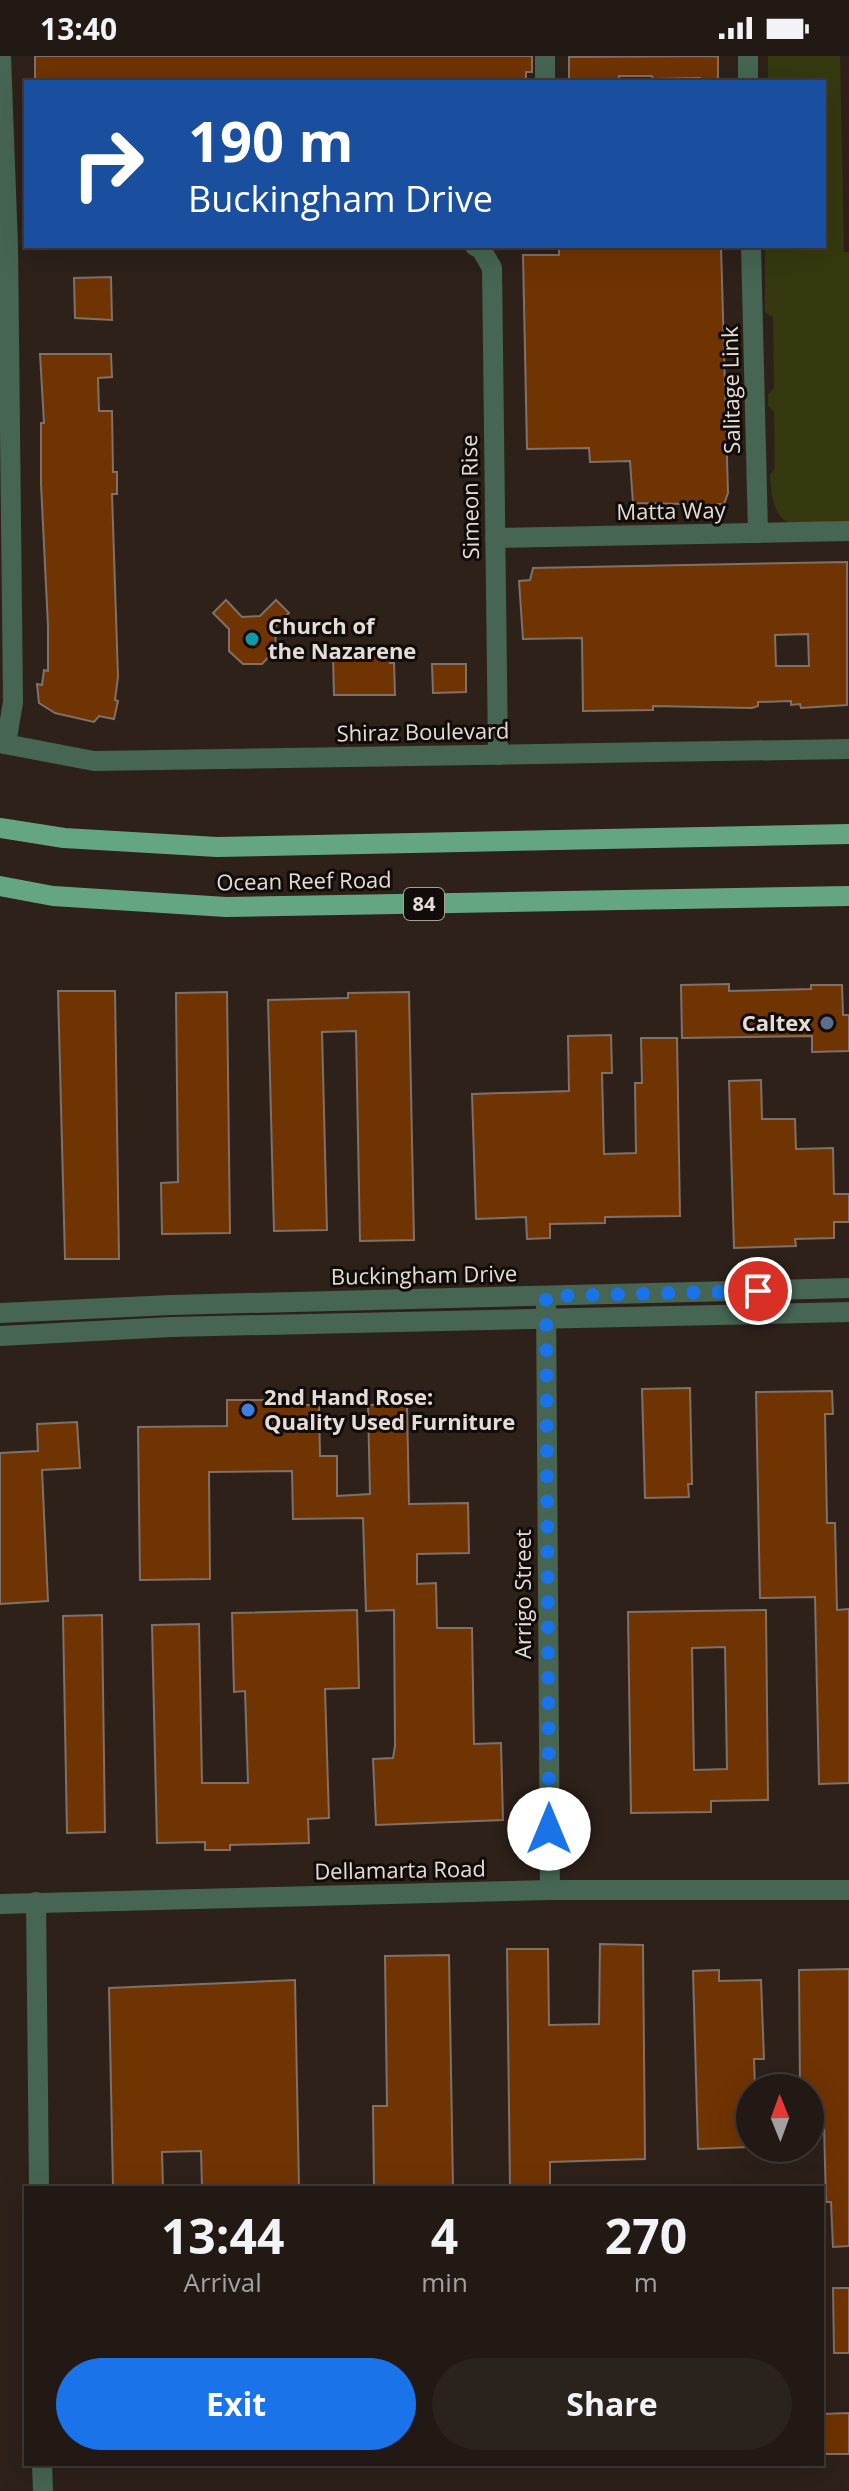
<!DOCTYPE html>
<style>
body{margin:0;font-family:"Open Sans",sans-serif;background:#2a221d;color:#f1f3f6;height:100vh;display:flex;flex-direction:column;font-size:30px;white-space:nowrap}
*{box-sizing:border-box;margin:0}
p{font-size:26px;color:#a2a0a0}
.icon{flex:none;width:44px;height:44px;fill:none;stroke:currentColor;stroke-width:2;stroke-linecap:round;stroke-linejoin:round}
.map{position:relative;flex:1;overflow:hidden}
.sheet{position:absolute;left:24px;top:2130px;width:800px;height:280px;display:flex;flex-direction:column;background:#221914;border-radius:0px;box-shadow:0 8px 32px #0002,0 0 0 2px #3f3834}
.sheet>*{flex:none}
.guide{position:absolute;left:24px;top:24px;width:802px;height:168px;border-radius:0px;box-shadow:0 8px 32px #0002,0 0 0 2px #3f3834;background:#1a4fa0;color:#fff;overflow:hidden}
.needle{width:52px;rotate:359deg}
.buttons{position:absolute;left:736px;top:2018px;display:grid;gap:16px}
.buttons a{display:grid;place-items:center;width:88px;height:88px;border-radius:50%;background:#221914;box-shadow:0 8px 32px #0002,0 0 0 2px #3f3834;font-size:40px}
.pin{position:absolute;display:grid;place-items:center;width:68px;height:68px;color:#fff;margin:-34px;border:4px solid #fff;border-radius:50%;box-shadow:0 2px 8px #0007}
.me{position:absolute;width:88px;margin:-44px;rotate:0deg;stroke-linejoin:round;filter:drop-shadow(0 0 6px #0008)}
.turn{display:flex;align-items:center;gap:28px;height:168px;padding:0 32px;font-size:36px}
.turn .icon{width:104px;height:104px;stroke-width:2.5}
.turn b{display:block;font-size:56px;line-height:68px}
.eta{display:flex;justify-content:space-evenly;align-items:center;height:136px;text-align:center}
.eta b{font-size:48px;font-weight:700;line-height:56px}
.action{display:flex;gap:16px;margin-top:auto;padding:16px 32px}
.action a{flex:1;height:92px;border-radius:48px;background:#1a73e8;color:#fff;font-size:32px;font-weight:700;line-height:92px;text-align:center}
.action a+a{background:#2a221d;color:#f1f3f6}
.status{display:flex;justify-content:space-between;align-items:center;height:56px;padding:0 40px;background:#221914;direction:ltr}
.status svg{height:22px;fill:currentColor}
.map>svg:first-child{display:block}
.green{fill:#36380f}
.building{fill:#703302;stroke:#7f7068;stroke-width:2;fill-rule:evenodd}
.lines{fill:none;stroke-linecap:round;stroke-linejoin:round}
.minor{stroke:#466553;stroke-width:20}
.tertiary{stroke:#466553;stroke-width:20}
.primary{stroke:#65a682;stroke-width:20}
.route{stroke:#1a73e8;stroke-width:14;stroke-dasharray:0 25.2}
.culture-dot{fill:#0f9aa8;stroke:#110c09;stroke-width:3}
.service-dot{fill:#5c6f8a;stroke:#110c09;stroke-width:3}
.shop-dot{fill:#3f7fe0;stroke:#110c09;stroke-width:3}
.labels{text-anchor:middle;stroke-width:6;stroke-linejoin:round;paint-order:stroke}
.shield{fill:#110c09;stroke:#a59e99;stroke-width:2}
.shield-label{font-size:20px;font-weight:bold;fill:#e5dcd7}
.street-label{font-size:22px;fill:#e5dcd7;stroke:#110c09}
.poi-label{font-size:22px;font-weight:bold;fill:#e5dcd7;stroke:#110c09;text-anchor:start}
</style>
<div class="status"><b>13:40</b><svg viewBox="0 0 49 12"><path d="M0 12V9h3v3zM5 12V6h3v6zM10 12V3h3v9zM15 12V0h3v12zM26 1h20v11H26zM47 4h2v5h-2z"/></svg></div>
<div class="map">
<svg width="849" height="2435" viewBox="0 0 849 2435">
<rect width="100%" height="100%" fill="#2d211a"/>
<path class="green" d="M 768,0 L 840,0 L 844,196 L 849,196 L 849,469 C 797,471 773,481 770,419 L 775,412 L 774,356 L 768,349 L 768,339 L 774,332 L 773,261 L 765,256 L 765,194 L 768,190 L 824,190 L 824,26 L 768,26 Z"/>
<g class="building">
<polygon points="35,0 532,0 532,16 526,16 526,26 35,26"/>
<polygon points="718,0 718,26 701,26 700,22 653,23 652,20 619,20 619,26 569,26 569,1"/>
<polygon points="559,190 721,190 728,437 724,448 716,448 717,453 686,453 686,448 633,447 630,405 590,406 589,392 527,393 523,199 559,199"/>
<polygon points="111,221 112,264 75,262 74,222"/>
<polygon points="40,298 111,298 112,321 98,322 99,355 112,355 113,416 117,416 117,438 112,438 118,621 115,644 118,645 114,663 99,660 94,666 55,657 39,647 37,628 42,629 44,614 48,615 48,570 41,428 41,367 44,367"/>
<path d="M 847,506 L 847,649 L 801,652 L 800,648 L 791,649 L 791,645 L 758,646 L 758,650 L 752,652 L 653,650 L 653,654 L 583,655 L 582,582 L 523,583 L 519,525 L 530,524 L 533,512 ZM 808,578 L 809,610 L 776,610 L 775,579 Z"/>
<polygon points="226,544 242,561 260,560 276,544 289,557 275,571 276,593 262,608 243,608 229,595 229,573 213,557"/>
<polygon points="390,594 390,607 394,607 395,639 334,639 333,601 372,600 372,595"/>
<polygon points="432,608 466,608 466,636 433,637"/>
<polygon points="729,928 729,935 811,933 811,929 842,929 843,959 849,959 849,995 812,996 812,980 682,982 681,929"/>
<polygon points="58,935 115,935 119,1203 65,1203"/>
<polygon points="227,936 230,1177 162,1178 161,1127 178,1126 176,937"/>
<polygon points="409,936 414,1184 360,1185 356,975 322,976 327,1174 274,1175 268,944 348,942 348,937"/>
<polygon points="611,979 612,1017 602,1017 604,1098 636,1097 635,1027 642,1027 641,982 677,982 680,1160 605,1161 605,1167 550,1168 550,1182 527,1183 526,1161 476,1163 472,1038 569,1035 568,980"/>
<polygon points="761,1024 762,1063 795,1063 796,1093 833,1092 834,1138 849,1138 849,1166 834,1166 834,1182 795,1183 796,1190 734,1192 729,1025"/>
<polygon points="690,1332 692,1428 688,1428 689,1441 645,1442 642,1333"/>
<polygon points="832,1335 833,1358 825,1358 827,1467 835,1467 837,1554 849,1553 849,1727 819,1728 815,1541 760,1542 756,1336"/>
<polygon points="227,1344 266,1344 266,1349 319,1349 320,1400 337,1400 337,1440 370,1438 368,1349 407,1348 409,1448 468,1447 469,1497 417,1498 417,1528 436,1527 437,1572 472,1572 474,1688 501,1687 503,1764 376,1769 373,1703 393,1702 395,1690 394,1554 366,1555 363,1462 293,1463 292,1415 209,1416 210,1523 140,1524 138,1371 227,1370"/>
<polygon points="77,1366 80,1412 42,1414 48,1545 0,1548 0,1397 38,1395 37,1368"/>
<polygon points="357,1554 359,1632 325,1633 329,1762 308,1763 309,1787 230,1789 230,1794 205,1794 205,1786 157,1787 152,1569 199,1568 202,1727 248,1727 245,1635 234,1636 232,1557"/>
<path d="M 766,1554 L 768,1744 L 711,1745 L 711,1756 L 631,1757 L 628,1556 ZM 725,1591 L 727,1713 L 694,1714 L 692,1592 Z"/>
<polygon points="102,1559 105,1776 67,1777 63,1560"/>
<polygon points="600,1888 643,1889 645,2103 550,2106 550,2132 510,2132 507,1893 548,1893 549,1969 599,1968"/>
<polygon points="449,1899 453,2132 374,2132 373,2050 387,2050 385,1900"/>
<polygon points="849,1913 849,2190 833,2191 831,2146 826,2146 824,2069 810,2070 810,2032 800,2032 799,1914"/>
<polygon points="719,1914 719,1925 761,1924 764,2003 754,2003 755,2032 750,2032 750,2091 698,2093 693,1915"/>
<polygon points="295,1924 299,2132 202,2132 201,2095 162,2096 163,2132 113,2132 109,1932"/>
<polygon points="833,2232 849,2232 849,2297 834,2297"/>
<polygon points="849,2357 849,2398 822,2398 822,2358"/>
</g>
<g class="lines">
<g class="minor">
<polyline points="1,0 8,190 13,646 6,688"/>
<polyline points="545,0 545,26"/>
<polyline points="748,0 748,26"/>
<polyline points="475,190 481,193 492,212 498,699"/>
<polyline points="751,190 758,477"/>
<polyline points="495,482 849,475"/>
<polyline points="0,687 94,705 849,693"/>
<polyline points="546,1240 550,1834"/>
<polyline points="36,1846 39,2132"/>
<polyline points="0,1848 550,1834 849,1834"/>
<polyline points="42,2408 43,2435"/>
</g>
<g class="tertiary">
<polyline points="0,1257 171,1249 849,1232"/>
<polyline points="0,1280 171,1271 849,1256"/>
</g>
<g class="primary">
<polyline points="0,772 64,782 217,791 849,778"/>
<polyline points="0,830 53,840 226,851 849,840"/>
</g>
</g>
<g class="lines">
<polyline class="route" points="549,1773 546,1240 758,1235"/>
</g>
<circle class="culture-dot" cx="252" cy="583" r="8"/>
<circle class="service-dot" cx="827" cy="967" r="8"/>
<circle class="shop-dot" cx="248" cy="1354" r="8"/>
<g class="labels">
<rect class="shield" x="404" y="832" width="40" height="32" rx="6"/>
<g class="shield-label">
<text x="424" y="855">84</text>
</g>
<g class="street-label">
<text transform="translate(731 334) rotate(-91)" y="8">Salitage Link</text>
<text transform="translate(470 441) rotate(-91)" y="8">Simeon Rise</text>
<text transform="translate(671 455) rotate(-1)" y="8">Matta Way</text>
<text transform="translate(423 676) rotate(-1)" y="8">Shiraz Boulevard</text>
<text transform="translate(304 825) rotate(-1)" y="8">Ocean Reef Road</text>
<text transform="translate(424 1219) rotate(-1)" y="8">Buckingham Drive</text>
<text transform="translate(523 1538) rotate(-90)" y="8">Arrigo Street</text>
<text transform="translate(400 1814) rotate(-1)" y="8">Dellamarta Road</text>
</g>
<g class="poi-label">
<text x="268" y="578">Church of<tspan x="268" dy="25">the Nazarene</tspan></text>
<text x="811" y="975" text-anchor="end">Caltex</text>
<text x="264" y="1349">2nd Hand Rose:<tspan x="264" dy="25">Quality Used Furniture</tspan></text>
</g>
</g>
</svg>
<div class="buttons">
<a><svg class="needle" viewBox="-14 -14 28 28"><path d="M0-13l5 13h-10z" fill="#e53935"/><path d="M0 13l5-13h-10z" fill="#a2a0a0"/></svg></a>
</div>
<div class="pin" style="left:758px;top:1235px;background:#d93025"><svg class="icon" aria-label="arrive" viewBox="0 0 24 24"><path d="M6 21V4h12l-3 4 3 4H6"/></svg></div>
<svg class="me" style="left:549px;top:1773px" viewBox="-20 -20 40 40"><circle r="19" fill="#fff"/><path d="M0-13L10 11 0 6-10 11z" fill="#1a73e8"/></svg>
<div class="guide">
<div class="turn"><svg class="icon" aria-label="right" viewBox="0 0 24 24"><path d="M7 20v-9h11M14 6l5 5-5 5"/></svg><div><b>190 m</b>Buckingham Drive</div></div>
</div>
<section class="sheet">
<div class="eta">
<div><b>13:44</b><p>Arrival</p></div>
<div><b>4</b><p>min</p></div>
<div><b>270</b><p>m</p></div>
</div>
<div class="action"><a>Exit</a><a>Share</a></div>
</section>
</div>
